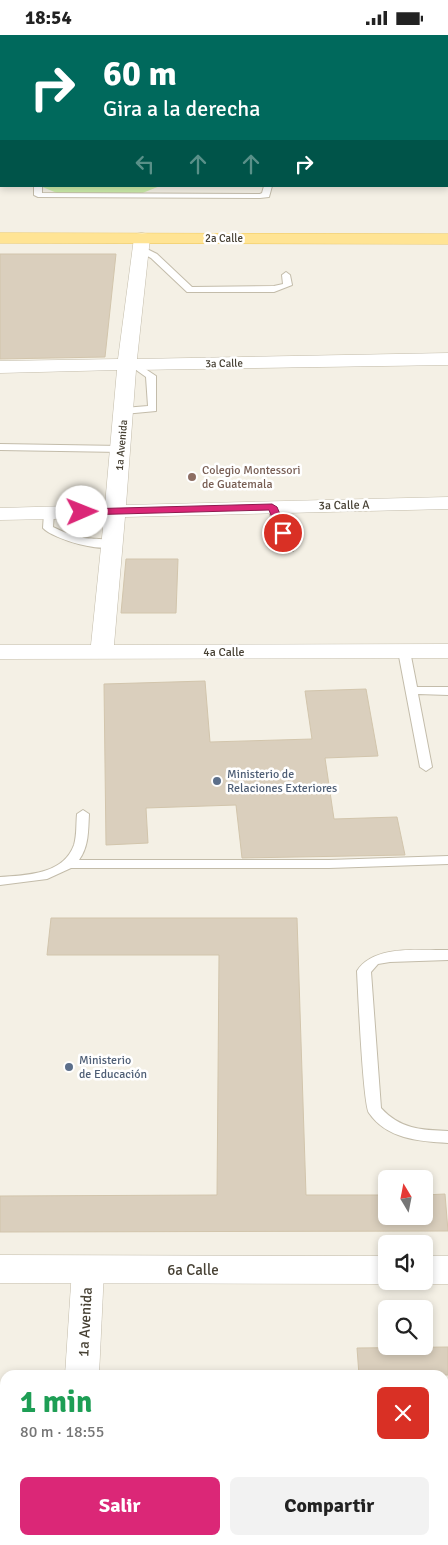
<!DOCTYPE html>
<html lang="es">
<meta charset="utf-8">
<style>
body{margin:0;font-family:Signika,sans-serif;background:#f2f2f2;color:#222;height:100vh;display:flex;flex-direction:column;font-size:19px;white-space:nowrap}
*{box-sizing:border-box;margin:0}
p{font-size:16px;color:#767676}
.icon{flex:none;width:28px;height:28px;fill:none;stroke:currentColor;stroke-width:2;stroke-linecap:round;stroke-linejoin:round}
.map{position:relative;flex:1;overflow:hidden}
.details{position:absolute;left:0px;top:1335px;width:449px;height:175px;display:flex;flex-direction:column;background:#fff;border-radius:15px 15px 0 0;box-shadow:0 2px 8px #0003}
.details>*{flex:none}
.banner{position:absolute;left:0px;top:0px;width:449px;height:152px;box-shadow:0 2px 8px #0003;background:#00695c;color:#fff;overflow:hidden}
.needle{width:32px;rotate:350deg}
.controls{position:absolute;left:378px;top:1135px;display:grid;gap:10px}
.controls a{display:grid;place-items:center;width:55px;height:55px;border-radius:8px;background:#fff;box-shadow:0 2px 8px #0003;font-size:25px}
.pin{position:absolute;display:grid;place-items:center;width:42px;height:42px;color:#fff;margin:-21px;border:2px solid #fff;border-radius:50%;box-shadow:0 1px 5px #0007}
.me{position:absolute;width:55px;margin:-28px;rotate:89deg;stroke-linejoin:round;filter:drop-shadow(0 0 4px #0008)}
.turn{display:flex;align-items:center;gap:18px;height:105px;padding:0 20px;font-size:22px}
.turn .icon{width:65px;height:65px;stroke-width:2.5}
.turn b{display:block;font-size:35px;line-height:42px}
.lanes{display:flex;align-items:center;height:48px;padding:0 20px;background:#0003;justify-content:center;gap:25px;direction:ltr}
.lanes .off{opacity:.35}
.round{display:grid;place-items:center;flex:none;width:52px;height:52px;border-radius:8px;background:#f2f2f2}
.headline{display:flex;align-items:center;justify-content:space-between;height:85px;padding:0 20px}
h1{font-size:30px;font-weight:700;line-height:38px;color:#1e9e55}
.primary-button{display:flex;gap:10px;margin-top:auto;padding:10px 20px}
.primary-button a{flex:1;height:58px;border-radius:8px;background:#db2777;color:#fff;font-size:20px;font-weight:700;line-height:58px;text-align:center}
.primary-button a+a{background:#f2f2f2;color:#222}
.status{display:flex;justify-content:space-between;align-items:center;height:35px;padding:0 25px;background:#fff;direction:ltr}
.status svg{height:14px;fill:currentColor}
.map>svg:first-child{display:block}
.green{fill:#ccecaa}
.building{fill:#dacfbd;stroke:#d2c5ac}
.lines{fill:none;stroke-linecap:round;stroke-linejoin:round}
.service-casing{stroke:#c3bcaa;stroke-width:2}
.minor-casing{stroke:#c3bcaa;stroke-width:1}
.tertiary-casing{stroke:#c3bcaa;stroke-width:1}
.primary-casing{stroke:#eec65a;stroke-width:1}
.service{fill:#fff;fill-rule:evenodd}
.minor{fill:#fff;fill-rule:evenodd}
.tertiary{fill:#fff;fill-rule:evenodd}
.primary{fill:#ffe494;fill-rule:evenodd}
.route{fill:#db2777;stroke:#8e194d}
.education-dot{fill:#8d6e63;stroke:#fff;stroke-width:2}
.service-dot{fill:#5c6f8a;stroke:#fff;stroke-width:2}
.labels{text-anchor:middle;stroke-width:5;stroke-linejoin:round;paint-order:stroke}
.far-street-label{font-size:11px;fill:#474134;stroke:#fff}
.education-label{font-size:12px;fill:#785e54;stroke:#fff;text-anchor:start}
.street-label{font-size:12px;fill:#474134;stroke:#fff}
.service-label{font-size:12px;fill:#4e5e75;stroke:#fff;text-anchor:start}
.near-street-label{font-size:15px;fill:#474134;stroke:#fff}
</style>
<div class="status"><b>18:54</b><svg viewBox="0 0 49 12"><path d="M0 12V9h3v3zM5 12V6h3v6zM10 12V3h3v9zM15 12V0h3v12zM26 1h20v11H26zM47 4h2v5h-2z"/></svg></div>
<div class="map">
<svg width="448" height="1510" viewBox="0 0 448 1510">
<rect width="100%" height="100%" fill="#f4f0e5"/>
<g class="green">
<polygon points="2,0 425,0 425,1 1,1"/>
<polygon points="40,151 160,151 140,159 57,158"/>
</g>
<g class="building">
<polygon points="0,219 116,219 105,322 0,324"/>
<polygon points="126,524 178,524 176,578 121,578"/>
<polygon points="205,646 210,707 312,704 305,656 366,654 378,721 325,723 334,784 397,782 405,820 242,823 236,770 146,773 148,808 106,810 104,649"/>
<polygon points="51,883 297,883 306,1160 386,1160 386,1181 424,1181 424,1160 445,1159 448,1196 0,1197 0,1161 217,1160 219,920 47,920"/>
<polygon points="448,1312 448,1340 359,1340 357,1313"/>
</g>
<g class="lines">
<defs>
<g id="service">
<polygon points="34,151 42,151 42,158 260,159 262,158 264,151 272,151 269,162 260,163 38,162 34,160"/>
<polygon points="141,211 157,219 192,252 274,251 283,249 282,240 286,237 290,240 292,250 274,257 187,257 151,223 138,216 137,214"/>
<polygon points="135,327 156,341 156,376 124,379 119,376 124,373 148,371 146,342 132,332 132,328"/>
<polygon points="0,409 121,411 126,414 121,417 0,415"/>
<polygon points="272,469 277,472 294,514 293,516 285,516 284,514 267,472"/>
<path d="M 49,475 L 54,478 L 53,492 C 61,496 70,500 79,502 C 90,505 110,502 117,509 C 106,520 53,504 43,493 L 44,478 Z"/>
<polygon points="404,613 410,616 417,652 448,652 448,660 418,659 432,732 426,736 420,732 398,616"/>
<path d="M 83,775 L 89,779 C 88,796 89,811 79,825 L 329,825 L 448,821 L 448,829 L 329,833 L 71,833 L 47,844 L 0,850 L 0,842 C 26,840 63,840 74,810 C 77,800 76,789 77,779 Z"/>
<path d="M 448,915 L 448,925 L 390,927 L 378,929 L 371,937 L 381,1073 C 400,1094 421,1095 448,1096 L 448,1108 C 418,1106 387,1104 369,1078 C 363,1070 358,955 357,936 C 374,909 420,916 448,915 Z"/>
<rect x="444" y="1399" width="4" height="14"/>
</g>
<g id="minor">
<polygon points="142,198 148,199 150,203 137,324 448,318 448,330 136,335 126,470 448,462 448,474 125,482 114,610 448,609 448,623 0,624 0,610 91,610 104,483 0,485 0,473 105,470 117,335 0,338 0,326 118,324 134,203 136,199"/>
<polygon points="88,1222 99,1226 104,1235 99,1340 65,1340 72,1235 77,1226"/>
<polygon points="55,1505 91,1505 90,1510 54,1510"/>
</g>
<g id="tertiary">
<polygon points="0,1220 386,1221 386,1246 394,1246 386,1249 0,1248"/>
<polygon points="424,1221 448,1221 448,1249 424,1249 416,1246 424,1246"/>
</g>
<g id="primary">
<rect x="0" y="40" width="1" height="10"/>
<polygon points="0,198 448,199 448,209 0,208"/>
</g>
</defs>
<use href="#service" class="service-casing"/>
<use href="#minor" class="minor-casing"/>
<use href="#tertiary" class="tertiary-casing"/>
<use href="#primary" class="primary-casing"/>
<use href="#service" class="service"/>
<use href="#minor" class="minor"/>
<use href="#tertiary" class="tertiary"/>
<use href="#primary" class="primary"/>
</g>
<polygon class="route" points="272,469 277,472 288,498 287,500 278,498 269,475 82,480 77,477 82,474"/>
<circle class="education-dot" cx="192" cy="442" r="5"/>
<g class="service-dot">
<circle cx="217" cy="746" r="5"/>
<circle cx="69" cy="1032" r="5"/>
</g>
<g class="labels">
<g class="far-street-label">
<text x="224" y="207">2a Calle</text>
<text transform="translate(224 328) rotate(-1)" y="4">3a Calle</text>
<text transform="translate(121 410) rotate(-85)" y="4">1a Avenida</text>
</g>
<g class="education-label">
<text x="202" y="439">Colegio Montessori<tspan x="202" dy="14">de Guatemala</tspan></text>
</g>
<g class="street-label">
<text transform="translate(344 470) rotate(-1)" y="4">3a Calle A</text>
<text x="224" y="621">4a Calle</text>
</g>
<g class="service-label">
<text x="227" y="743">Ministerio de<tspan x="227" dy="14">Relaciones Exteriores</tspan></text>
<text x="79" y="1029">Ministerio<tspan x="79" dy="14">de Educación</tspan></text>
</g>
<g class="near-street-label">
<text x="193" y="1240">6a Calle</text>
<text transform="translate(85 1287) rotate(-87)" y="5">1a Avenida</text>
</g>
</g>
</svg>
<div class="controls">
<a><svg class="needle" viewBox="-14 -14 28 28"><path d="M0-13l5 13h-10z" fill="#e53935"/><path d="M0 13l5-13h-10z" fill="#767676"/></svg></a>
<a><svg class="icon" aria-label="sound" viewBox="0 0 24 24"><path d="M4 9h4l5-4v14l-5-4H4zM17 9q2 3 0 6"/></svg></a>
<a><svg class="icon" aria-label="search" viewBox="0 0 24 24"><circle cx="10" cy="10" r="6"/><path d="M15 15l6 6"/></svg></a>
</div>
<div class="pin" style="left:283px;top:498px;background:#d93025"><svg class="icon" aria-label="arrive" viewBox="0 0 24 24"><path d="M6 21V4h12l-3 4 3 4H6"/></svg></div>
<svg class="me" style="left:82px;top:477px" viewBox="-20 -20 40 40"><circle r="19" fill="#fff"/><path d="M0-13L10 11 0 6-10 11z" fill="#db2777"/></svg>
<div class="banner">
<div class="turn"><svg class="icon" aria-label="right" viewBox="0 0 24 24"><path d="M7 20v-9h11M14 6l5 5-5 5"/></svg><div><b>60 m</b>Gira a la derecha</div></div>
<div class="lanes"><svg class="icon off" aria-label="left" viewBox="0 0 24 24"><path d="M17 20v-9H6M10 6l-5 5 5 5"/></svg><svg class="icon off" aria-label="ahead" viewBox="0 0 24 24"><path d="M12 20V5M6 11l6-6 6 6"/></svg><svg class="icon off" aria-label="ahead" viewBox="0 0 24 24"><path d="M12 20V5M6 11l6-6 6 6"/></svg><svg class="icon" aria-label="right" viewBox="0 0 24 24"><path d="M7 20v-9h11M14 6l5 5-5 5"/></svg></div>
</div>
<section class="details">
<div class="headline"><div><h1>1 min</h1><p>80 m · 18:55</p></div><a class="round" style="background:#d93025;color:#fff"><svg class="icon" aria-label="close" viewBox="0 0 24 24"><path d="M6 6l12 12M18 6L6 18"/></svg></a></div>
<div class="primary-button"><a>Salir</a><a>Compartir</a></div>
</section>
</div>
